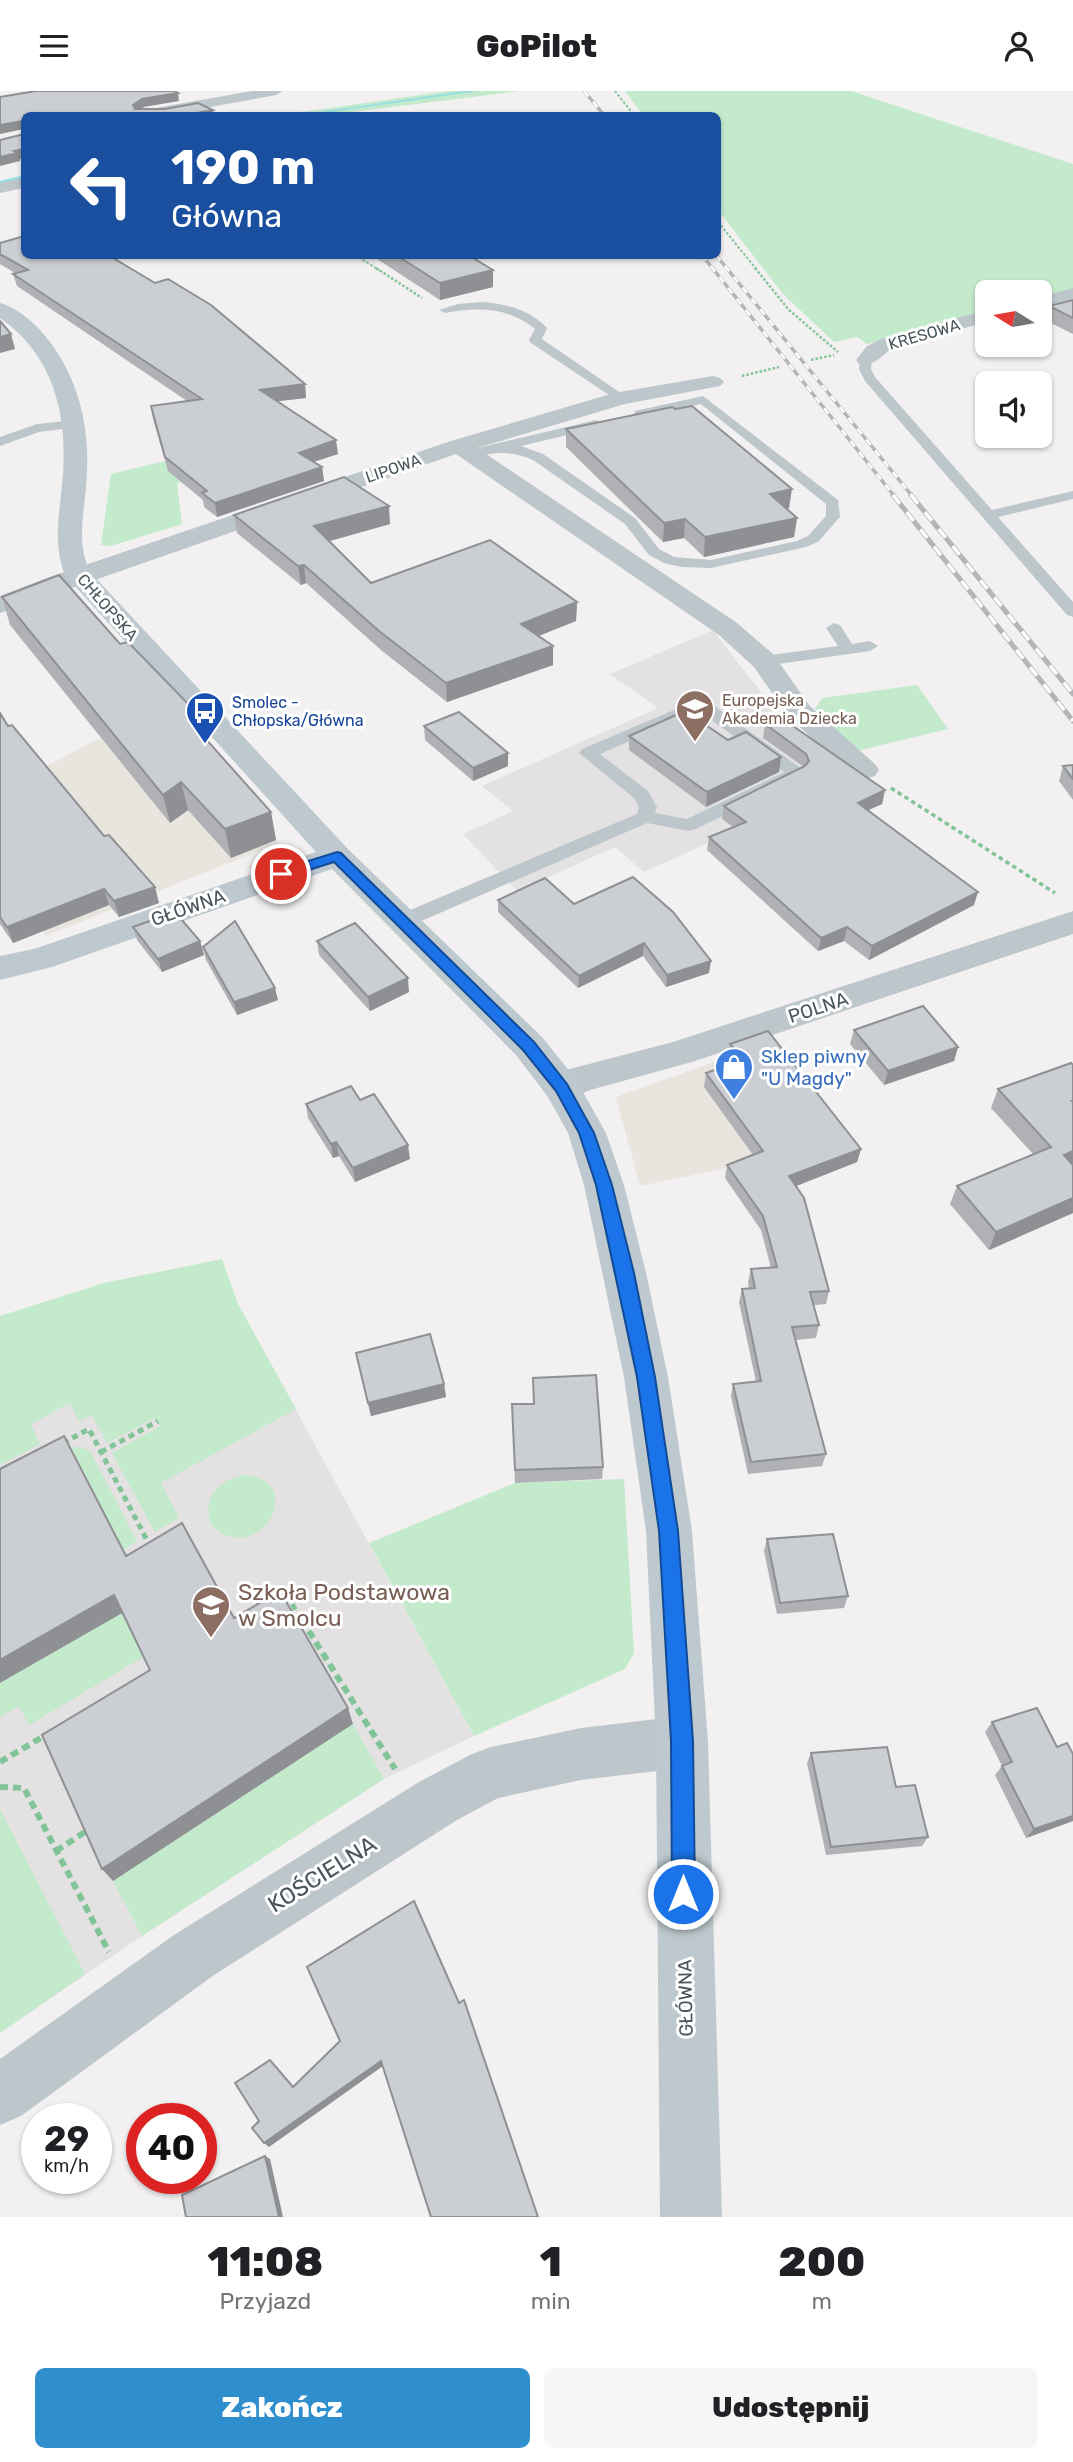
<!DOCTYPE html>
<html lang="pl">
<meta charset="utf-8">
<style>
body{margin:0;font-family:Rubik,sans-serif;background:#f6f6f6;color:#202124;height:100vh;display:flex;flex-direction:column;font-size:26px;white-space:nowrap}
*{box-sizing:border-box;margin:0}
p{font-size:23px;color:#757577}
.icon{flex:none;width:38px;height:38px;fill:none;stroke:currentColor;stroke-width:2;stroke-linecap:round;stroke-linejoin:round}
.map{position:relative;height:2126px;overflow:hidden}
.side{display:flex;flex-direction:column;background:#fff;flex:1}
.side>*{flex:none}
.hud{position:absolute;left:21px;top:21px;width:700px;height:147px;border-radius:10px;box-shadow:0 2px 5px #0004;background:#1a4fa0;color:#fff;overflow:hidden}
.needle{width:46px;rotate:281deg}
.fabs{position:absolute;left:975px;top:189px;display:grid;gap:14px}
.fabs a{display:grid;place-items:center;width:77px;height:77px;border-radius:10px;background:#fff;box-shadow:0 2px 5px #0004;font-size:35px}
.speed{position:absolute;left:21px;top:2012px;display:flex;gap:14px;font-size:35px;font-weight:700;text-align:center}
.speed>*{display:grid;place-content:center;width:91px;height:91px;border-radius:50%;background:#fff;box-shadow:0 2px 5px #0004;line-height:1}
.speed small{font-size:18px;font-weight:400}
.speed .limit{border:10px solid #d22;background:#fff;color:#111}
.pin{position:absolute;display:grid;place-items:center;width:60px;height:60px;color:#fff;margin:-30px;border:4px solid #fff;border-radius:50%;box-shadow:0 2px 7px #0007}
.me{position:absolute;width:77px;margin:-38px;rotate:0deg;stroke-linejoin:round;filter:drop-shadow(0 0 5px #0008)}
.turn{display:flex;align-items:center;gap:24px;height:147px;padding:0 35px;font-size:32px}
.turn .icon{width:91px;height:91px;stroke-width:2.5}
.turn b{display:block;font-size:49px;line-height:60px}
.eta{display:flex;justify-content:space-evenly;align-items:center;height:119px;text-align:center}
.eta b{font-size:42px;font-weight:800;line-height:49px}
.action{display:flex;gap:14px;margin-top:auto;padding:14px 35px}
.action a{flex:1;height:80px;border-radius:10px;background:#2f8ecd;color:#fff;font-size:28px;font-weight:800;line-height:80px;text-align:center}
.action a+a{background:#f6f6f6;color:#202124}
header{display:flex;justify-content:space-between;align-items:center;height:91px;padding:0 35px;background:#fff;font-size:32px;font-weight:800}
.map>svg:first-child{display:block}
.commercial{fill:#e8e4de}
.education{fill:#e3e1e2}
.green{fill:#c4eacc}
.lines{fill:none;stroke-linecap:round;stroke-linejoin:round}
.stream{fill:#96dee2;fill-rule:evenodd}
.path-far4{stroke:#80c497;stroke-width:2;stroke-dasharray:2.5 2;stroke-linecap:butt}
.path-far3{stroke:#80c497;stroke-width:2.5;stroke-dasharray:2.5 2;stroke-linecap:butt}
.path-far2{stroke:#80c497;stroke-width:3.5;stroke-dasharray:4.5 3.5;stroke-linecap:butt}
.path-far1{stroke:#80c497;stroke-width:5;stroke-dasharray:6 4.5;stroke-linecap:butt}
.path{stroke:#80c497;stroke-width:6;stroke-dasharray:8 5;stroke-linecap:butt}
.lane{fill:#bdc6cb;fill-rule:evenodd}
.street{fill:#bdc6cb;fill-rule:evenodd}
.secondary{fill:#bec9cf;fill-rule:evenodd}
.rail-far1-casing{stroke:#b3b6b9;stroke-width:3.5}
.rail-casing{stroke:#b3b6b9;stroke-width:5}
.rail-far1{stroke:#fff;stroke-width:2.5;stroke-dasharray:7;stroke-linecap:butt}
.rail{stroke:#fff;stroke-width:3.5;stroke-dasharray:11;stroke-linecap:butt}
.wall{fill:#afb1b5}
.shaded-wall{fill:#8e9093}
.building{fill:#cbced2;stroke:#8e9093;stroke-width:2}
.route{fill:#1a73e8;stroke:#114b97;stroke-width:2}
.labels{text-anchor:middle;stroke-width:6;stroke-linejoin:round;paint-order:stroke}
.far-street-label{font-size:16px;fill:#4a565b;stroke:#fff}
.far-education-label{font-size:16px;fill:#785e54;stroke:#fff;text-anchor:start}
.far-transit-label{font-size:16px;fill:#164399;stroke:#fff;text-anchor:start}
.street-label{font-size:19px;fill:#4a565b;stroke:#fff}
.shop-label{font-size:19px;fill:#366cbe;stroke:#fff;text-anchor:start}
.near-education-label{font-size:23px;fill:#785e54;stroke:#fff;text-anchor:start}
.near-street-label{font-size:23px;fill:#4a565b;stroke:#fff}
</style>
<header><svg class="icon" aria-label="menu" viewBox="0 0 24 24"><path d="M4 6h16M4 12h16M4 18h16"/></svg>GoPilot<svg class="icon" aria-label="person" viewBox="0 0 24 24"><circle cx="12" cy="8" r="4"/><path d="M4 21q1-7 8-7t8 7"/></svg></header>
<div class="map">
<svg width="1073" height="2126" viewBox="0 0 1073 2126">
<rect width="100%" height="100%" fill="#f2f0f0"/>
<g class="commercial">
<polygon points="102,646 243,711 279,752 46,845 12,797 43,677"/>
<polygon points="728,966 767,1020 785,1065 640,1095 616,1006"/>
</g>
<g class="education">
<polygon points="713,539 771,614 849,688 644,781 615,756 517,800 463,743 513,720 482,695 658,617 610,583"/>
<polygon points="231,1194 238,1213 474,1645 384,1688 142,1845 0,1942 0,1311"/>
</g>
<g class="green">
<polygon points="448,0 519,0 328,24 281,24"/>
<polygon points="625,0 851,0 1073,73 1073,198 1040,207 1040,201 987,201 987,221 867,253 857,246 834,251 783,203 718,119 718,24 643,24"/>
<polygon points="289,340 306,353 177,392 182,433 111,455 101,454 111,383"/>
<polygon points="917,594 948,638 857,660 815,618 822,607"/>
<polygon points="222,1168 238,1213 296,1318 161,1392 179,1427 155,1441 112,1362 160,1335 155,1327 107,1352 92,1324 79,1330 70,1312 31,1333 40,1353 0,1374 0,1225 104,1192"/>
<polygon points="77,1355 90,1360 137,1450 123,1459 74,1364 72,1358"/>
<path d="M 244,1384 C 310,1389 259,1478 212,1435 C 200,1409 219,1388 244,1384 Z"/>
<polygon points="624,1388 634,1562 625,1578 474,1645 369,1452 515,1392"/>
<polygon points="111,1496 145,1565 29,1634 19,1615 0,1626 0,1592 99,1535"/>
<polygon points="353,1633 384,1688 142,1845 113,1790"/>
<polygon points="0,1718 85,1883 0,1942"/>
</g>
<g class="lines">
<g class="stream">
<polygon points="464,0 479,0 309,24 298,24"/>
<polygon points="24,84 24,88 0,94 0,90"/>
</g>
<g class="path-far4">
<polyline points="615,0 634,24"/>
<polyline points="718,131 757,179"/>
<polyline points="355,164 379,179"/>
</g>
<g class="path-far3">
<polyline points="376,177 422,207"/>
<polyline points="755,177 789,219 838,261"/>
<polyline points="811,269 834,264"/>
<polyline points="742,285 779,276"/>
</g>
<polyline class="path-far2" points="891,697 1055,802"/>
<g class="path-far1">
<polyline points="63,1352 89,1338 150,1455"/>
<polyline points="101,1361 158,1330"/>
<polyline points="278,1507 286,1503 303,1531"/>
</g>
<g class="path">
<polyline points="302,1529 395,1678"/>
<polyline points="0,1671 46,1644"/>
<polyline points="0,1696 24,1697 109,1861"/>
<polyline points="56,1760 88,1739"/>
</g>
<g class="lane">
<path d="M 483,211 C 507,213 530,219 547,237 L 542,248 L 628,307 L 622,311 L 618,310 L 531,252 L 529,249 L 535,238 C 508,216 478,216 445,222 L 439,219 L 458,213 Z"/>
<polygon points="866,265 872,269 871,278 875,286 992,419 1073,400 1073,408 998,426 1073,511 1073,526 1067,524 865,290 859,278 860,269"/>
<path d="M 703,305 L 838,409 L 840,426 L 818,451 L 806,456 L 711,477 L 682,476 L 664,472 L 649,464 L 625,433 L 533,369 C 510,359 494,361 470,367 L 463,363 L 465,360 L 596,329 L 603,333 L 601,336 L 521,355 L 543,363 L 635,427 L 659,458 L 674,466 L 711,469 L 797,450 L 808,445 L 826,425 L 826,413 L 701,313 L 640,327 L 634,323 L 635,320 Z"/>
<polygon points="74,329 81,333 79,336 39,341 0,355 0,346 37,333"/>
<polygon points="834,532 840,534 852,553 870,550 878,555 870,560 764,575 756,570 764,565 838,555 826,537"/>
<path d="M 700,608 L 706,609 L 802,678 L 805,682 L 802,686 L 696,738 L 689,740 L 647,732 L 410,835 L 396,835 L 393,830 L 396,825 L 637,723 L 639,716 L 634,707 L 579,662 L 582,658 ZM 699,620 L 784,681 L 687,728 L 655,722 L 657,716 L 648,700 L 600,663 Z"/>
</g>
<g class="street">
<polygon points="252,0 283,0 276,4 166,24 136,24 144,19"/>
<polygon points="24,87 24,97 0,102 0,92"/>
<polygon points="1073,197 1073,209 1040,218 1040,206"/>
<path d="M 987,219 L 987,231 L 895,256 C 882,263 874,277 859,273 L 856,269 L 867,255 L 881,248 Z"/>
<polygon points="713,285 720,287 724,291 720,295 625,313 477,357 737,532 774,564 809,614 875,673 879,679 875,685 864,688 853,685 789,626 754,576 719,544 456,363 0,522 0,505 44,488 451,350 614,302"/>
<polygon points="1073,820 1073,843 692,971 590,999 562,1011 549,1007 543,997 549,987 566,979 673,951"/>
<polygon points="682,1625 700,1633 708,1651 700,1669 682,1677 581,1689 498,1707 457,1729 214,1884 21,2025 0,2034 0,1968 174,1844 419,1691 472,1663 491,1656 581,1637"/>
</g>
<path class="secondary" d="M 0,212 C 19,217 38,235 50,251 C 82,294 91,344 86,397 C 83,426 77,454 90,481 L 348,758 L 542,946 L 575,987 L 606,1042 L 624,1094 L 646,1182 L 668,1286 L 692,1440 L 708,1651 L 722,2126 L 660,2126 L 656,1651 L 646,1440 L 624,1286 L 584,1094 L 568,1042 L 548,1006 L 516,964 L 332,778 L 52,876 L 0,889 L 0,865 L 34,858 L 316,761 L 65,484 C 53,454 59,425 62,394 C 69,329 56,266 0,227 Z"/>
<defs>
<g id="rail-far1">
<polyline points="584,0 604,24"/>
<polyline points="702,164 895,406"/>
<polyline points="716,164 913,406"/>
</g>
<g id="rail">
<polyline points="893,404 1073,630"/>
<polyline points="911,404 1073,603"/>
</g>
</defs>
<use href="#rail-far1" class="rail-far1-casing"/>
<use href="#rail" class="rail-casing"/>
<use href="#rail-far1" class="rail-far1"/>
<use href="#rail" class="rail"/>
</g>
<g class="wall">
<polygon points="0,152 305,293 306,307 277,310 338,363 314,371 322,376 324,390 217,426 204,416 203,409 168,380 153,328 151,315 187,310 17,195 13,183 15,182 0,173"/>
<polygon points="371,164 468,164 493,179 493,196 440,209"/>
<polygon points="1073,209 1073,243 1045,229 1049,215"/>
<polygon points="566,338 789,417 787,418 797,427 794,446 704,466 684,447 663,451 566,356"/>
<polygon points="234,424 390,433 328,450 371,492 577,511 576,530 538,545 553,574 447,611 381,559 306,492 301,494 237,442"/>
<polygon points="2,506 203,645 271,721 276,749 231,767 188,719 170,732 10,534"/>
<polygon points="0,622 8,635 159,812 119,826 109,814 13,852 0,833"/>
<polygon points="765,633 885,699 882,713 868,719 974,814 869,869 844,850 818,860 707,759 709,746 733,736 722,728 724,715 804,676 763,647"/>
<polygon points="424,635 508,675 473,690 425,649"/>
<polygon points="629,645 728,649 781,666 779,681 706,716 629,659"/>
<polygon points="1073,674 1073,709 1059,690 1063,675"/>
<polygon points="498,809 574,813 709,882 666,896 643,865 578,897 498,821"/>
<polygon points="133,836 200,850 204,864 162,881 137,849"/>
<polygon points="317,850 409,901 370,920 319,864"/>
<polygon points="203,856 278,909 237,924 206,869"/>
<polygon points="854,939 958,956 954,970 884,994 850,953"/>
<polygon points="730,953 861,1058 857,1071 796,1095 829,1200 826,1213 814,1214 819,1234 816,1247 796,1249 826,1363 822,1375 748,1383 731,1305 733,1293 756,1291 739,1211 742,1198 749,1198 748,1191 751,1178 771,1177 761,1139 725,1087 727,1074 753,1064 704,996 706,982 733,973 728,966"/>
<polygon points="1071,972 1073,1122 989,1159 950,1113 957,1095 1033,1063 991,1017 998,998"/>
<polygon points="360,1009 410,1068 355,1091 339,1065 333,1067 308,1027 306,1013"/>
<polygon points="356,1262 444,1293 446,1306 371,1325"/>
<polygon points="512,1313 603,1376 602,1388 515,1392"/>
<polygon points="767,1448 848,1505 844,1517 777,1523 764,1460"/>
<polygon points="992,1631 1073,1730 1026,1747 995,1684 1002,1675 985,1641"/>
<polygon points="811,1662 896,1696 928,1746 922,1755 826,1764 807,1672"/>
</g>
<g class="shaded-wall">
<polygon points="178,2 179,10 144,16 135,22 133,14 142,8"/>
<polygon points="213,19 213,24 186,24"/>
<polygon points="22,30 24,38 0,43 0,34"/>
<polygon points="24,58 24,67 20,68 20,70 0,75 0,66 14,60"/>
<polygon points="493,179 493,196 440,209 440,192"/>
<polygon points="11,243 15,258 0,262 0,246"/>
<polygon points="305,293 306,307 262,312 260,299"/>
<polygon points="336,349 338,363 300,375 299,362"/>
<polygon points="322,376 324,390 217,426 215,412"/>
<polygon points="792,398 789,417 767,422 770,403"/>
<polygon points="389,415 390,433 316,454 314,435"/>
<polygon points="797,427 794,446 704,466 705,446"/>
<polygon points="685,428 684,447 663,451 664,432"/>
<polygon points="304,474 306,492 301,494 298,475"/>
<polygon points="577,511 576,530 521,552 521,533"/>
<polygon points="553,555 553,574 447,611 446,592"/>
<polygon points="198,623 204,651 187,627"/>
<polygon points="508,662 508,675 473,690 473,677"/>
<polygon points="781,666 779,681 706,716 707,701"/>
<polygon points="181,691 188,719 170,732 163,704"/>
<polygon points="885,699 882,713 855,725 858,712"/>
<polygon points="271,721 276,749 231,767 225,738"/>
<polygon points="155,796 159,812 119,826 114,810"/>
<polygon points="104,798 109,814 13,852 7,836"/>
<polygon points="978,801 974,814 869,869 872,855"/>
<polygon points="847,836 844,850 818,860 821,847"/>
<polygon points="200,850 204,864 162,881 158,868"/>
<polygon points="644,852 643,865 578,897 579,885"/>
<polygon points="711,870 709,882 666,896 667,884"/>
<polygon points="408,887 409,901 370,920 368,906"/>
<polygon points="275,897 278,909 237,924 234,911"/>
<polygon points="958,956 954,970 884,994 888,980"/>
<polygon points="336,1051 339,1065 333,1067 331,1053"/>
<polygon points="408,1054 410,1068 355,1091 353,1077"/>
<polygon points="861,1058 857,1071 786,1099 789,1085"/>
<polygon points="1073,1060 1073,1075 1064,1064"/>
<polygon points="1073,1107 1073,1122 989,1159 996,1141"/>
<polygon points="444,1293 446,1306 371,1325 368,1312"/>
<polygon points="114,1504 124,1521 0,1592 0,1569"/>
<polygon points="348,1617 353,1633 113,1790 102,1778"/>
<polygon points="1073,1725 1073,1730 1026,1747 1034,1738"/>
<polygon points="381,1970 383,1975 269,2056 264,2052"/>
<polygon points="265,2065 270,2068 283,2126 279,2126"/>
</g>
<g class="building">
<polygon points="36,0 174,0 178,2 142,8 133,14 135,18 165,18 198,12 213,19 186,24 24,24 24,32 22,30 0,34 0,6"/>
<polygon points="24,43 24,58 14,60 18,62 0,66 0,49"/>
<polygon points="24,145 24,164 108,164 155,192 168,188 211,214 305,293 260,299 336,349 299,362 322,376 215,412 202,402 207,400 165,366 151,315 202,308 13,183 28,179 0,163 0,152"/>
<polygon points="396,164 468,164 493,179 440,192"/>
<polygon points="1073,209 1073,227 1049,215"/>
<polygon points="0,230 11,243 0,246"/>
<polygon points="692,315 792,398 770,403 797,427 705,446 685,428 664,432 566,338 672,316 675,318"/>
<polygon points="344,386 389,415 314,435 371,492 490,449 577,511 521,533 553,555 446,592 379,540 304,474 298,475 234,424"/>
<polygon points="59,484 120,553 128,551 198,623 187,627 271,721 225,738 181,691 163,704 2,506"/>
<polygon points="685,620 728,649 746,641 781,666 707,701 629,645"/>
<polygon points="459,621 508,662 473,677 424,635"/>
<polygon points="0,622 8,635 12,634 104,745 109,744 155,796 114,810 104,798 7,836 0,826"/>
<polygon points="780,626 885,699 858,712 978,801 872,855 847,836 821,847 709,746 746,731 724,715 805,675 809,670 806,663 765,633"/>
<polygon points="1073,674 1073,688 1063,675"/>
<polygon points="633,786 673,821 711,870 667,884 644,852 579,885 498,809 545,787 574,813"/>
<polygon points="175,821 200,850 158,868 133,836"/>
<polygon points="235,830 275,897 234,911 203,856"/>
<polygon points="355,832 408,887 368,906 317,850"/>
<polygon points="923,915 958,956 888,980 854,939"/>
<polygon points="768,940 861,1058 789,1085 804,1107 829,1200 810,1201 819,1234 792,1236 826,1363 751,1371 733,1293 761,1290 742,1198 755,1197 751,1178 777,1176 763,1125 727,1074 763,1060 706,982 743,969 730,953"/>
<polygon points="1071,972 1073,974 1073,1010 1072,1010 1073,1011 1073,1060 1064,1064 1073,1074 1073,1107 996,1141 957,1095 1051,1056 998,998"/>
<polygon points="351,995 360,1009 374,1003 408,1054 353,1077 336,1051 331,1053 306,1013"/>
<polygon points="430,1243 444,1293 368,1312 356,1262"/>
<polygon points="596,1284 603,1376 515,1379 512,1313 534,1313 533,1287"/>
<polygon points="64,1345 126,1465 182,1432 234,1527 280,1500 348,1617 102,1778 42,1644 150,1579 114,1504 0,1569 0,1378"/>
<polygon points="833,1443 848,1505 780,1512 767,1448"/>
<polygon points="1037,1617 1057,1656 1067,1652 1073,1663 1073,1725 1034,1738 1002,1675 1012,1671 992,1631"/>
<polygon points="887,1656 896,1696 915,1694 928,1746 831,1756 811,1662"/>
<polygon points="414,1810 459,1912 464,1909 538,2126 431,2126 381,1970 264,2052 252,2037 259,2030 235,1992 270,1969 293,1996 340,1950 307,1876"/>
<polygon points="265,2065 279,2126 186,2126 182,2104"/>
</g>
<polygon class="route" points="337,761 341,762 534,951 567,993 594,1042 612,1094 634,1182 655,1286 678,1440 693,1650 695,1803 691,1811 683,1814 675,1811 672,1803 671,1650 659,1440 637,1286 596,1094 579,1042 556,1000 523,959 334,771 281,788 274,783 276,780"/>
<defs>
<symbol id="school-pin" viewBox="-11 -11 22 30"><path d="M0 17L-7.5 6A9.5 9.5 0 1 1 7.5 6Z" fill="#8d6e63" stroke="#fff"/><path d="M0-5L7-2L0 1L-7-2ZM-4 1L0 2.5L4 1V4Q0 6-4 4Z" fill="#fff"/></symbol>
<symbol id="bus-pin" viewBox="-11 -11 22 30"><path d="M0 17L-7.5 6A9.5 9.5 0 1 1 7.5 6Z" fill="#1a4fb4" stroke="#fff"/><path d="M-5-6H5V4H4V6H2V4H-2V6H-4V4H-5ZM-3.5-4V0h7V-4ZM-3.5 1.2v1.5H-2V1.2ZM2 1.2v1.5H3.5V1.2Z" fill="#fff"/></symbol>
<symbol id="shop-pin" viewBox="-11 -11 22 30"><path d="M0 17L-7.5 6A9.5 9.5 0 1 1 7.5 6Z" fill="#3f7fe0" stroke="#fff"/><path d="M-5-2.5h2.3a2.7 3.5 0 0 1 5.4 0H5L5.5 6h-11ZM-1.5-2.5h3a1.5 2.3 0 0 0-3 0Z" fill="#fff"/></symbol>
</defs>
<g fill-rule="evenodd">
<use href="#school-pin" x="673" y="596" width="44" height="60"/>
<use href="#bus-pin" x="183" y="598" width="44" height="60"/>
<use href="#shop-pin" x="712" y="954" width="44" height="60"/>
<use href="#school-pin" x="189" y="1492" width="44" height="60"/>
</g>
<g class="labels">
<g class="far-street-label">
<text transform="translate(924 243) rotate(-16)" y="6">KRESOWA</text>
<text transform="translate(393 377) rotate(-19)" y="6">LIPOWA</text>
<text transform="translate(108 516) rotate(49)" y="6">CHŁOPSKA</text>
</g>
<g class="far-education-label">
<text x="722" y="615">Europejska<tspan x="722" dy="18">Akademia Dziecka</tspan></text>
</g>
<g class="far-transit-label">
<text x="232" y="617">Smolec -<tspan x="232" dy="18">Chłopska/Główna</tspan></text>
</g>
<g class="street-label">
<text transform="translate(188 816) rotate(-19)" y="7">GŁÓWNA</text>
<text transform="translate(818 916) rotate(-18)" y="7">POLNA</text>
<text transform="translate(685 1907) rotate(-91)" y="7">GŁÓWNA</text>
</g>
<g class="shop-label">
<text x="761" y="972">Sklep piwny<tspan x="761" dy="22">"U Magdy"</tspan></text>
</g>
<g class="near-education-label">
<text x="238" y="1509">Szkoła Podstawowa<tspan x="238" dy="26">w Smolcu</tspan></text>
</g>
<g class="near-street-label">
<text transform="translate(322 1783) rotate(-32)" y="8">KOŚCIELNA</text>
</g>
</g>
</svg>
<div class="fabs">
<a><svg class="needle" viewBox="-14 -14 28 28"><path d="M0-13l5 13h-10z" fill="#e53935"/><path d="M0 13l5-13h-10z" fill="#757577"/></svg></a>
<a><svg class="icon" aria-label="sound" viewBox="0 0 24 24"><path d="M4 9h4l5-4v14l-5-4H4zM17 9q2 3 0 6"/></svg></a>
</div>
<div class="speed"><div>29<small>km/h</small></div><div class="limit">40</div></div>
<div class="pin" style="left:281px;top:783px;background:#d93025"><svg class="icon" aria-label="arrive" viewBox="0 0 24 24"><path d="M6 21V4h12l-3 4 3 4H6"/></svg></div>
<svg class="me" style="left:683px;top:1803px" viewBox="-20 -20 40 40"><circle r="17" fill="#1a73e8" stroke="#fff" stroke-width="3"/><path d="M0-11L8 9 0 5-8 9z" fill="#fff"/></svg>
<div class="hud">
<div class="turn"><svg class="icon" aria-label="left" viewBox="0 0 24 24"><path d="M17 20v-9H6M10 6l-5 5 5 5"/></svg><div><b>190 m</b>Główna</div></div>
</div>
</div>
<section class="side">
<div class="eta">
<div><b>11:08</b><p>Przyjazd</p></div>
<div><b>1</b><p>min</p></div>
<div><b>200</b><p>m</p></div>
</div>
<div class="action"><a>Zakończ</a><a>Udostępnij</a></div>
</section>
